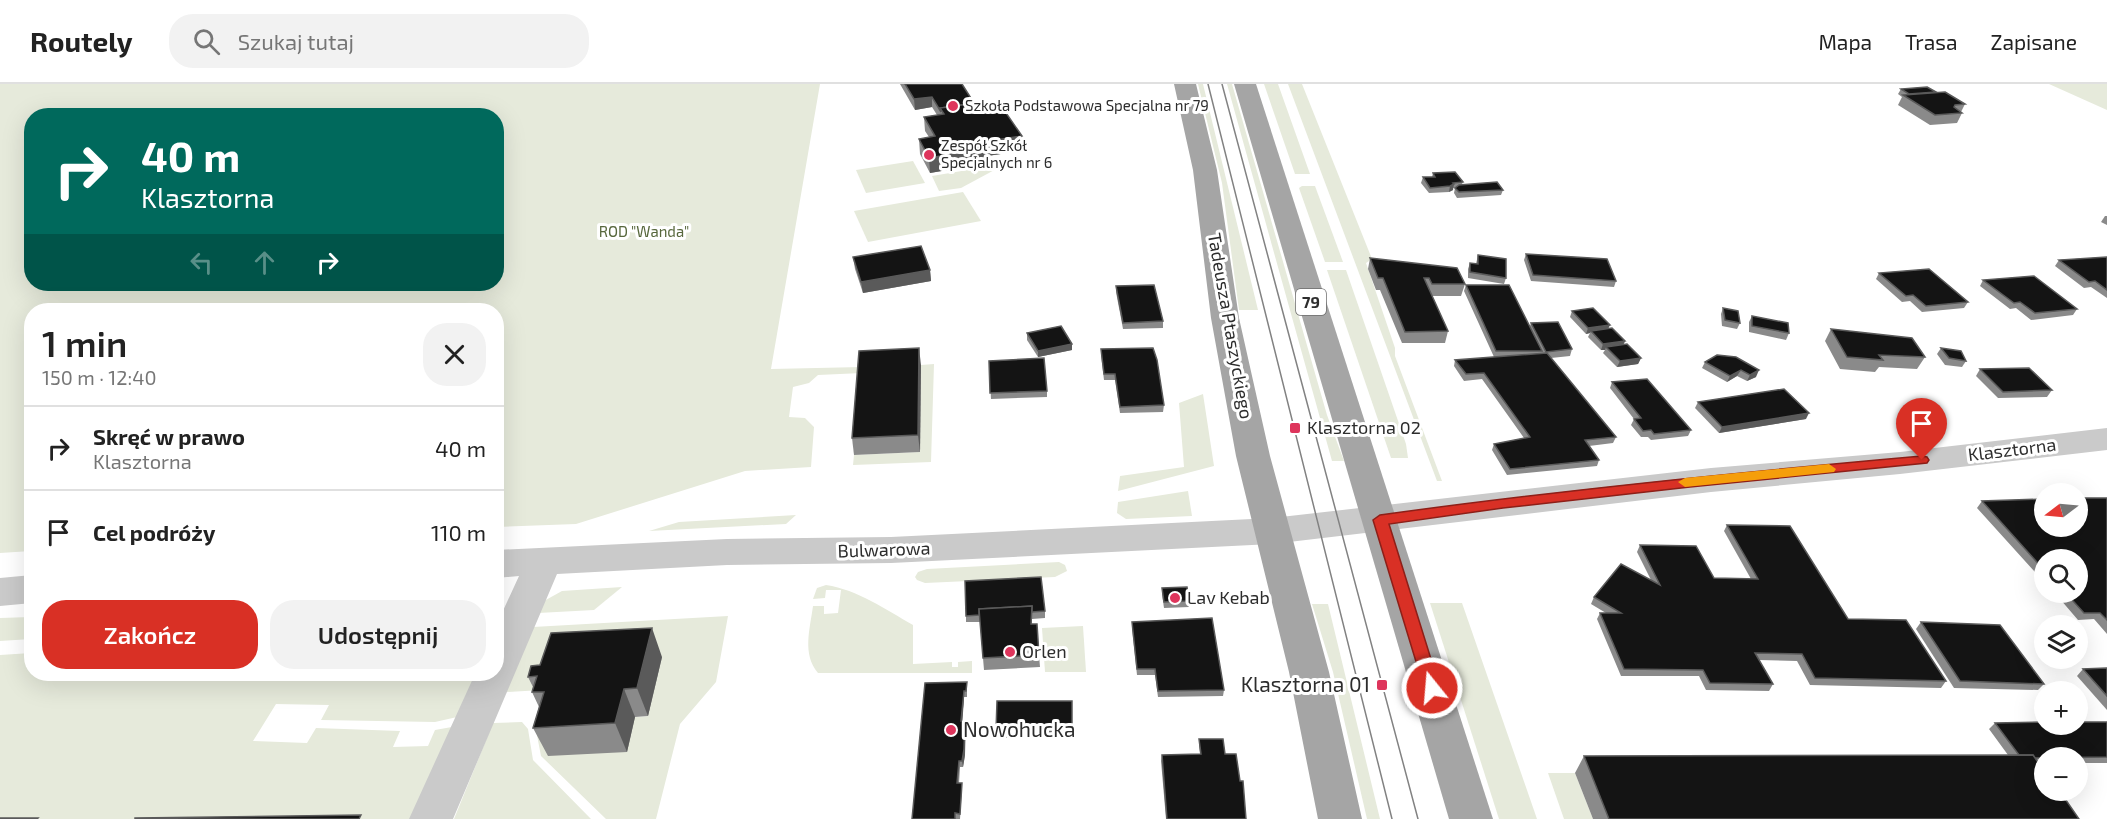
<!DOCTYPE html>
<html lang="pl">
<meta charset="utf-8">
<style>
body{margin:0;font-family:"Exo 2",sans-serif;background:#f2f2f2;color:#222;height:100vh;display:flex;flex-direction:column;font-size:22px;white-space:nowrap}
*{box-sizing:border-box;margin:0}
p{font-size:20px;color:#767676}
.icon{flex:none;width:33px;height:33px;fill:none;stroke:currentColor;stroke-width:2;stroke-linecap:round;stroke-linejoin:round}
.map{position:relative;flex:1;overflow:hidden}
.details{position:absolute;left:24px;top:219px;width:480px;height:378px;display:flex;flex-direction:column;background:#fff;border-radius:24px;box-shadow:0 6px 24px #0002}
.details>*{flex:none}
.top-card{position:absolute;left:24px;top:24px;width:480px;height:183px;border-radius:24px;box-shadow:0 6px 24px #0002;background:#00695c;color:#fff;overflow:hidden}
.needle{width:39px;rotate:254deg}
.tools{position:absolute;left:2034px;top:399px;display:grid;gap:12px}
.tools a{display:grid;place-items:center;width:54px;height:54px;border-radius:50%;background:#fff;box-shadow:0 6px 24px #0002;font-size:30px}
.pin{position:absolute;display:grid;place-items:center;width:51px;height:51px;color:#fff;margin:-62px -26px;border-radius:50% 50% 50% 0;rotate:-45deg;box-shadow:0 0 6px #0007}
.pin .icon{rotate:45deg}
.me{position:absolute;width:66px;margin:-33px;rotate:343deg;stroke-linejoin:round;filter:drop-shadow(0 0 4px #0008)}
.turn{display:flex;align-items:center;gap:21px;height:126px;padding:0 18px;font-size:27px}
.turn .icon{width:78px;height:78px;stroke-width:2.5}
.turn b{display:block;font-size:42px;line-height:51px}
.lanes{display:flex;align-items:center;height:57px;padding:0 18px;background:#0003;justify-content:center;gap:30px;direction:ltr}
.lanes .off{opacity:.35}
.round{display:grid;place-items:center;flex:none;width:63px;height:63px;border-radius:24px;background:#f2f2f2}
.overview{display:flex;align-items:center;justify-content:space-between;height:102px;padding:0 18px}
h1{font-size:36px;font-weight:600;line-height:45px}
.action{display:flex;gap:12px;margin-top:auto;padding:12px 18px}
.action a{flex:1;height:69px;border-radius:24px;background:#d93025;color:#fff;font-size:24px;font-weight:600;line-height:69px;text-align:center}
.action a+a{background:#f2f2f2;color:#222}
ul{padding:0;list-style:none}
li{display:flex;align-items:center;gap:18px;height:84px;padding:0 18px;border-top:2px solid #e0e0e0}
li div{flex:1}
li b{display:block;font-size:22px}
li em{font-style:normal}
header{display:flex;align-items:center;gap:36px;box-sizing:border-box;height:84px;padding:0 30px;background:#fff;border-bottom:2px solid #e0e0e0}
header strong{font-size:28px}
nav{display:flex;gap:33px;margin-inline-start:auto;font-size:21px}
.search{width:420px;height:54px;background:#f2f2f2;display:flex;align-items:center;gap:15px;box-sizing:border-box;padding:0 21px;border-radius:24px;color:#767676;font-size:22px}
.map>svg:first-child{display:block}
.green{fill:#e6eadb;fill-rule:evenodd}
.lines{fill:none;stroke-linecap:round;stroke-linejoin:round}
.minor{fill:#cacaca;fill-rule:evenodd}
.major{fill:#a5a5a5;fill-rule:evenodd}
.tram{stroke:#828282;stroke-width:1.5}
.wall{fill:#8a8a8a}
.shaded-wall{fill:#5a5a5a}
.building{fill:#141414;stroke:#5a5a5a;stroke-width:1.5}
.route{fill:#d93025;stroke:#8d1f18;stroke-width:1.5}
.slow{fill:#f59e0b}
.poi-dot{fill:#de355c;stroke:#fff;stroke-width:2}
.labels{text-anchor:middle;stroke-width:6;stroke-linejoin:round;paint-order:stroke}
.far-poi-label{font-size:15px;fill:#2d2d2d;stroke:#fff;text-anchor:start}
.far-park-label{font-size:15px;fill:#57673c;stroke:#fff}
.shield{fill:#fff;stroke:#6c6c6c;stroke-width:1.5}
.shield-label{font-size:16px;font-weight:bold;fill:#2d2d2d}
.street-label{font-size:18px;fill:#2d2d2d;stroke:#fff}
.poi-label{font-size:18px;fill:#2d2d2d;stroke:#fff;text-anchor:start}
.near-poi-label{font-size:21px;fill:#2d2d2d;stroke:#fff;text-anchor:end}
</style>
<header>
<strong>Routely</strong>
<div class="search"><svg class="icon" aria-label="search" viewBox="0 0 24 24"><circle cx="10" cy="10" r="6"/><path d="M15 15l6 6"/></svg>Szukaj tutaj</div>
<nav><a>Mapa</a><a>Trasa</a><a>Zapisane</a></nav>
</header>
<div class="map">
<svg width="2107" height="735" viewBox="0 0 2107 735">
<rect width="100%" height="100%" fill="#fff"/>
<g class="green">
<path d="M 0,0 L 820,0 L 771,285 L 862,283 L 862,289 L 818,291 L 809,299 L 793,303 L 789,333 L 805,334 L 814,343 L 811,383 L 745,387 L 576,440 L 497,443 L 496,226 L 32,226 L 31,467 L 0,469 ZM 32,32 L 496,32 L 496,200 L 32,200 Z"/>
<polygon points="1198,0 1203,0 1258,226 1239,226 1222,99"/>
<polygon points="1227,0 1232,0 1327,331 1344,377 1332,377"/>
<polygon points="1264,0 1278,0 1310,90 1295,90"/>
<polygon points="1288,0 1302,0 1372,175 1366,179 1395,264 1395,272 1442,397 1437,397"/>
<polygon points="2049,0 2107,0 2107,26"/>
<polygon points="913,77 925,99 866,109 856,86"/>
<polygon points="997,81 1000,83 961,104 939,107 932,92"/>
<polygon points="1302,102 1315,102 1343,178 1325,178 1299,104"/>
<polygon points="963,108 981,137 868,158 854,127"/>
<polygon points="1327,186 1346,186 1406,360 1408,374 1391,374"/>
<polygon points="934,280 931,378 853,381 854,371 919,368 921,281"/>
<polygon points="1203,310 1214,382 1118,407 1120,392 1184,383 1179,319"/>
<polygon points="1188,407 1192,432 1126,435 1117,429 1118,418"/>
<polygon points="796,431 786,440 649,447 679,438"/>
<polygon points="1059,478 1065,481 1067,487 1055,493 925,499 917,496 915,493 918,488 927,485"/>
<path d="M 826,501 C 858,506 885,525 913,541 L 913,580 L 952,578 L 952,583 L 958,583 L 958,578 L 972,577 L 972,589 L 818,589 C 802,570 810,545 813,522 L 824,522 L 824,530 L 838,529 L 841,506 L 826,506 L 825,514 L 813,515 L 817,504 Z"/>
<polygon points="622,503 594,526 538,529 544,517 562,507"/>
<polygon points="1430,519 1462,519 1537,735 1499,735"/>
<polygon points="1312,520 1328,520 1380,735 1367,735 1333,588"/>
<polygon points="728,532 716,598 680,640 656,735 606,735 541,672 535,641 649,632 542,606 506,608 533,543"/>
<polygon points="31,533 31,555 0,557 0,534"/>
<polygon points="1083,542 1086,588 1045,588 1042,544"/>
<polygon points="31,569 32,590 485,590 466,631 435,638 321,636 329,621 276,620 253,657 307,659 316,644 400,647 393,663 428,662 435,646 463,641 422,735 0,735 0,571"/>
<polygon points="522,638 528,645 533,676 591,735 454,735 493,639"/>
<polygon points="1548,689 1575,689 1593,735 1564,735"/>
</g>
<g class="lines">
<g class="minor">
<polygon points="2107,344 2107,366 1900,390 1711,408 1272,460 891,479 727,481 557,490 453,735 409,735 475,590 496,590 496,542 519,492 496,494 496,466 727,455 891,453 1272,434 1711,384 1900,368"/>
<polygon points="32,491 32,519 0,522 0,494"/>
</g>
<g class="major">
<polygon points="1174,0 1196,0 1217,86 1239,234 1270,372 1329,588 1362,735 1318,735 1289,588 1236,372 1211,234 1193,86"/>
<polygon points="1234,0 1256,0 1493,735 1449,735"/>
</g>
<g class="tram">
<polyline points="1208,0 1392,735"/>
<polyline points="1222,0 1418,735"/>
</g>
</g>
<g class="wall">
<polygon points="900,0 962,0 974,19 981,26 1022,52 1022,67 987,72 988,79 930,89 920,70 919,55 929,53 925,47 924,33 937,31 932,23 915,26"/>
<polygon points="1901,5 1936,8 1965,20 1961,28 1962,29 1957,39 1930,41 1898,21 1902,13 1898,10"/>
<polygon points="1433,89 1463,98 1462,100 1503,106 1501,111 1457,114 1454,109 1455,104 1453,104 1453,106 1449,108 1429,109 1421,99 1423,93 1432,93"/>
<polygon points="2105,132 2107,132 2107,141 2101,138"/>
<polygon points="1526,170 1616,197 1614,203 1531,197 1524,176"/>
<polygon points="1478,171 1506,194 1504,200 1468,194 1468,185 1470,179 1476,180"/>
<polygon points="853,173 930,186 931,197 863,209 855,185"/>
<polygon points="2107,173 2107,214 2091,203 2084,204 2055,182 2059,176"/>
<polygon points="1370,174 1465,200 1461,212 1432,212 1448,247 1445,259 1402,259 1380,206 1376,206 1368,185"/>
<polygon points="1879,189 1968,218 1964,224 1922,228 1910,217 1902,218 1876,195"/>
<polygon points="1983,196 2077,225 2073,231 2031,236 2016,224 2010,225 1980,202"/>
<polygon points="1466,201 1530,242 1531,239 1572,265 1570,272 1551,274 1616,353 1613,359 1589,362 1599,376 1597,382 1507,391 1492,366 1494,360 1524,354 1482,295 1464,297 1454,282 1455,276 1494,273 1464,207"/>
<polygon points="1116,202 1163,237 1163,244 1123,245 1116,208"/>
<polygon points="1723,224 1740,239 1737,245 1722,242 1721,230"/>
<polygon points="1572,227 1610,241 1608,244 1625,257 1624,260 1641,274 1638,280 1617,283 1603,269 1605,266 1601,266 1588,253 1590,249 1586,250 1570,233"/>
<polygon points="1752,232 1789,249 1786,256 1749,248 1749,238"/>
<polygon points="1831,245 1925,273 1917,285 1879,283 1875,288 1840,285 1825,257"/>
<polygon points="1027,249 1072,266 1038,273 1027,256"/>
<polygon points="1941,264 1966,277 1962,283 1945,281 1937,270"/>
<polygon points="1101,265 1164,321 1163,328 1120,329 1115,296 1104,296 1101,271"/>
<polygon points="1717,271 1756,293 1747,297 1737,292 1727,298 1702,284 1705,278"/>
<polygon points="989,277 1047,307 1047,313 991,315"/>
<polygon points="921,281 920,368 854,371 852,354"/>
<polygon points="1980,285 2052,306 2047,313 1998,314 1976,292"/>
<polygon points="1612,298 1691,346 1688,352 1651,356 1648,353 1641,353 1631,341 1634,335 1610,304"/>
<polygon points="1698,318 1806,335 1719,349 1695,324"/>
<polygon points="2107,414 2107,550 2094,535 2078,536 2054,508 2078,508 2044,476 2044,498 1977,424 1982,417"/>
<polygon points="1727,441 1848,535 1946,597 1941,604 1810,601 1797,577 1759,576 1773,600 1769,607 1706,606 1699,592 1621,592 1597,535 1600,529 1606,529 1591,520 1594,513 1651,496 1637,468 1640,461 1714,494 1751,495 1724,447"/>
<polygon points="1162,504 1189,517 1189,523 1164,524 1162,510"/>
<polygon points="1045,527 1045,534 1032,535 1032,540 1039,571 1040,583 984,586 980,538 966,538 966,532"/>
<polygon points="1132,538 1224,606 1223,612 1158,613 1155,591 1137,591 1132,544"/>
<polygon points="1921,538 2044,600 2038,606 1954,604 1916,545"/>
<polygon points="662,573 648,632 635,633 627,668 548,672 533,644 539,623 532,608 533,603 528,593"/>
<polygon points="2107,584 2107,626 2077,592 2083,585"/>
<polygon points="967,598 967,613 964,613 962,637 966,643 965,671 963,683 960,683 959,699 962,705 960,735 912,735"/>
<polygon points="1072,617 1072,654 997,654 996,647"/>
<polygon points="2107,638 2107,679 2078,679 2078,674 2044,674 2044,680 2039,680 2079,735 1593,735 1575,689 1584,672 2008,671 1989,645 1995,639"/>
<polygon points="1199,655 1225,670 1246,735 1166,735 1161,677 1162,671 1200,670 1199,662"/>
</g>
<g class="shaded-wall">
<polygon points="932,13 932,23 915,26 914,15"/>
<polygon points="1022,52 1022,67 987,72 988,79 930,89 929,74 983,58"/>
<polygon points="1454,100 1453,106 1449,108 1450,102"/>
<polygon points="930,186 931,197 863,209 861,198"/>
<polygon points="1610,241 1607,247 1591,247 1590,249 1586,250 1588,244"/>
<polygon points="1625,257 1622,263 1606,263 1605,266 1601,266 1603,260"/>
<polygon points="1072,260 1072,266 1038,273 1038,267"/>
<polygon points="919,264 921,281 920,368 918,351"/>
<polygon points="1641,274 1638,280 1617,283 1620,277"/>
<polygon points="1741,286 1737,292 1727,298 1730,292"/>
<polygon points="1759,286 1756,293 1747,297 1750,291"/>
<polygon points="1809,329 1806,335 1719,349 1722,343"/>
<polygon points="652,544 662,573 648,632 637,604"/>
<polygon points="624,605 635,633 627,668 615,639"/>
<polygon points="964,607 964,613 962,644 961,637"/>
<polygon points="965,637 965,671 963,683 962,677"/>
</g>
<g class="building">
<polygon points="905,0 962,0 974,19 940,24 941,28 932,13 914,15"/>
<polygon points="1927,3 1936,8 1909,10 1901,5"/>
<polygon points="1945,8 1965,20 1955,21 1954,23 1962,29 1935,31 1903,11"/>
<polygon points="976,19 981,26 1002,23 1022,52 983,58 987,64 929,74 919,55 935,52 924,33 944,30 940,24"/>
<polygon points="1455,88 1463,98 1453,99 1454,100 1450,102 1430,104 1423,93 1435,93 1433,89"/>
<polygon points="1497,98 1503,106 1459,108 1455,104 1459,101"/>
<polygon points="921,162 930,186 861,198 853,173"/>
<polygon points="1526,170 1607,175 1616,197 1533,191"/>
<polygon points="1478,171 1506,175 1506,194 1470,188 1470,179 1478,180"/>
<polygon points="2107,173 2107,206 2095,197 2089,198 2059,176"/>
<polygon points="1370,174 1457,184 1465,200 1432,200 1429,194 1424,194 1448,247 1405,248 1383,194 1378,194"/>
<polygon points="1929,185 1968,218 1926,222 1913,211 1906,212 1879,189"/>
<polygon points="2034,192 2077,225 2035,229 2020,218 2014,219 1983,196"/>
<polygon points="1154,201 1163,237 1123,239 1116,202"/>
<polygon points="1466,201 1509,201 1542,267 1496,267"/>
<polygon points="1593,224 1610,241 1588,244 1572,227"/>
<polygon points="1723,224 1738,227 1740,239 1725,236"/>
<polygon points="1752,232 1788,239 1789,249 1752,242"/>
<polygon points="1558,238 1572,265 1546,268 1531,239"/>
<polygon points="1061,242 1072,260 1038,267 1027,249"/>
<polygon points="1612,244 1625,257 1603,260 1591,247"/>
<polygon points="1831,245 1912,254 1925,273 1879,271 1883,276 1847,273"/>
<polygon points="1627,260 1641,274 1620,277 1606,263"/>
<polygon points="919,264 918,351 852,354 859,267"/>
<polygon points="1153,264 1157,276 1164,321 1120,323 1115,290 1104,290 1101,265"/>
<polygon points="1941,264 1961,267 1966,277 1949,274"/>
<polygon points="1547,269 1616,353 1585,356 1599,376 1510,385 1494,360 1530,353 1484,289 1466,290 1455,276"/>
<polygon points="1717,271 1736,273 1759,286 1750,291 1741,286 1730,292 1705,278"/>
<polygon points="1044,274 1047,307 990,309 989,277"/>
<polygon points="2029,284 2052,306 2003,308 1980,285"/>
<polygon points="1647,295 1691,346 1654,350 1651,346 1643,347 1634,335 1641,334 1612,298"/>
<polygon points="1784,305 1809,329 1722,343 1698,318"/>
<polygon points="2078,414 2107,414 2107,536 2100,529 2084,529 2065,508 2078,508 2078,476 2044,476 2044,486 1982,417 2044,415 2044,442 2078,442"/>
<polygon points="1727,441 1790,442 1848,535 1906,536 1946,597 1815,594 1802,570 1755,569 1773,600 1710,599 1703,586 1624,585 1600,529 1621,529 1594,513 1621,480 1660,501 1640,461 1696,462 1714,494 1758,495"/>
<polygon points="1041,493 1045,527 1032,528 1032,522 979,525 979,531 966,532 965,497"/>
<polygon points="1187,503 1189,517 1164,518 1162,504"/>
<polygon points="1032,522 1031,540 1037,540 1039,571 983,574 979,525"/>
<polygon points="1212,534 1224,606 1158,607 1155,585 1137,585 1132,538"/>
<polygon points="1921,538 2000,541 2044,600 1960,597"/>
<polygon points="652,544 637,604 624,605 615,639 533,644 544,608 532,608 537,592 528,593 531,582 540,581 551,549"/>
<polygon points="2107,584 2107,612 2083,585"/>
<polygon points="967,598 966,607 964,607 961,637 965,637 964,665 962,677 959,677 957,699 962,699 960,730 955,729 955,735 912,735 925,599"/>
<polygon points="997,617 1072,617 1072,647 996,647"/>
<polygon points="2044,638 2044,640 2078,640 2078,638 2107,638 2107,673 2035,674 2033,671 2019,671 1995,639"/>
<polygon points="1199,655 1223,655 1225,670 1236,670 1240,697 1243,697 1246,735 1167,735 1162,671 1201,670"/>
<polygon points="2033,671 2044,687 2044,706 2059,706 2079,735 1609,735 1584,672"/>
<polygon points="361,731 359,735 135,735 135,734"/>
<polygon points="0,734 38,734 37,735 0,735"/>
</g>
<path class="route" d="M 1922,372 L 1927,373 L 1929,376 L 1927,379 L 1690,403 L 1503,424 L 1389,440 L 1440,604 L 1438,609 L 1432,611 L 1426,609 L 1424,604 L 1373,436 L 1380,431 C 1560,406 1741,388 1922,372 Z"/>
<polygon class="slow" points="1829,380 1836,385 1834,388 1685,403 1678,398 1685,394"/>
<g class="poi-dot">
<circle cx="953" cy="22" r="6"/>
<circle cx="929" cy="71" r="6"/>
<rect x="1289" y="338" width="12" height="12" rx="3"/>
<circle cx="1175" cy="514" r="6"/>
<circle cx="1010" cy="568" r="6"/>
<rect x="1376" y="595" width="12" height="12" rx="3"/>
<circle cx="951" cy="646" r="6"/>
</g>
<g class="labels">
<g class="far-poi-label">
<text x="965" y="27">Szkoła Podstawowa Specjalna nr 79</text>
<text x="941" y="67">Zespół Szkół<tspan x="941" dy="17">Specjalnych nr 6</tspan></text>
</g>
<g class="far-park-label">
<text x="644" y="153">ROD "Wanda"</text>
</g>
<rect class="shield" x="1296" y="205" width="30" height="26" rx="4.5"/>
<g class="shield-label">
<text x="1311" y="224">79</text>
</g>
<g class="street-label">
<text transform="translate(1230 242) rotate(80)" y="6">Tadeusza Ptaszyckiego</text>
<text transform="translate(2012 366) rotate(-7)" y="6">Klasztorna</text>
<text transform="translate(884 466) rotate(-2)" y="6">Bulwarowa</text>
</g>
<g class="poi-label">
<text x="1307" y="350">Klasztorna 02</text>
<text x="1187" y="520">Lav Kebab</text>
<text x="1022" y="574">Orlen</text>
</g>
<g class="near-poi-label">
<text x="1370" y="608">Klasztorna 01</text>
<text x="963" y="653" text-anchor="start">Nowohucka</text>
</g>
</g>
</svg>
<div class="tools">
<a><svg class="needle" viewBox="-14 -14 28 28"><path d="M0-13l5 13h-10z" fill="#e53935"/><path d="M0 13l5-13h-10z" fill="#767676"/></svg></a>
<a><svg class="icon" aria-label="search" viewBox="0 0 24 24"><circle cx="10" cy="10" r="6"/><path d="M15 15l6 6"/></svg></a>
<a><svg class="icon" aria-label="layers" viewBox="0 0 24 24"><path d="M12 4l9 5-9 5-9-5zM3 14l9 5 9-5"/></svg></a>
<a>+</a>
<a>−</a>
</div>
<div class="pin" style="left:1922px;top:376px;background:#d93025"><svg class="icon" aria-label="arrive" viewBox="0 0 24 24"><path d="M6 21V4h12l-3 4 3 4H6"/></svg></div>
<svg class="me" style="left:1432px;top:604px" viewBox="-20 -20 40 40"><circle r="17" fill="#d93025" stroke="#fff" stroke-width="3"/><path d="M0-11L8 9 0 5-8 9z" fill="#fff"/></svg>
<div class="top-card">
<div class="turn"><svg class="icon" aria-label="right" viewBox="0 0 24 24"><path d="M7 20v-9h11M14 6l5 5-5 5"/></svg><div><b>40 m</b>Klasztorna</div></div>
<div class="lanes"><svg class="icon off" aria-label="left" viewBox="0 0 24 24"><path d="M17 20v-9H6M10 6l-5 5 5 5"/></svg><svg class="icon off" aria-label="ahead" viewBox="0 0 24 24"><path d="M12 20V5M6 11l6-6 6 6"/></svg><svg class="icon" aria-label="right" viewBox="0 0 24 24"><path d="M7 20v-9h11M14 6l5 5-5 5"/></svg></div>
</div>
<section class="details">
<div class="overview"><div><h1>1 min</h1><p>150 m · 12:40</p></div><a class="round"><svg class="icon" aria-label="close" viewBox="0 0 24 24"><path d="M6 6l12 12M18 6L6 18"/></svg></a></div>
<ul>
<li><svg class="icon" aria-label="right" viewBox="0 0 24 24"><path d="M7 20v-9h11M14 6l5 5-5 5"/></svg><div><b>Skręć w prawo</b><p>Klasztorna</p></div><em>40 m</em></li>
<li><svg class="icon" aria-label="arrive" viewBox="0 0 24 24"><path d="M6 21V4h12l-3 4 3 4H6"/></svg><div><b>Cel podróży</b></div><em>110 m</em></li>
</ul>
<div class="action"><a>Zakończ</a><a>Udostępnij</a></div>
</section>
</div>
